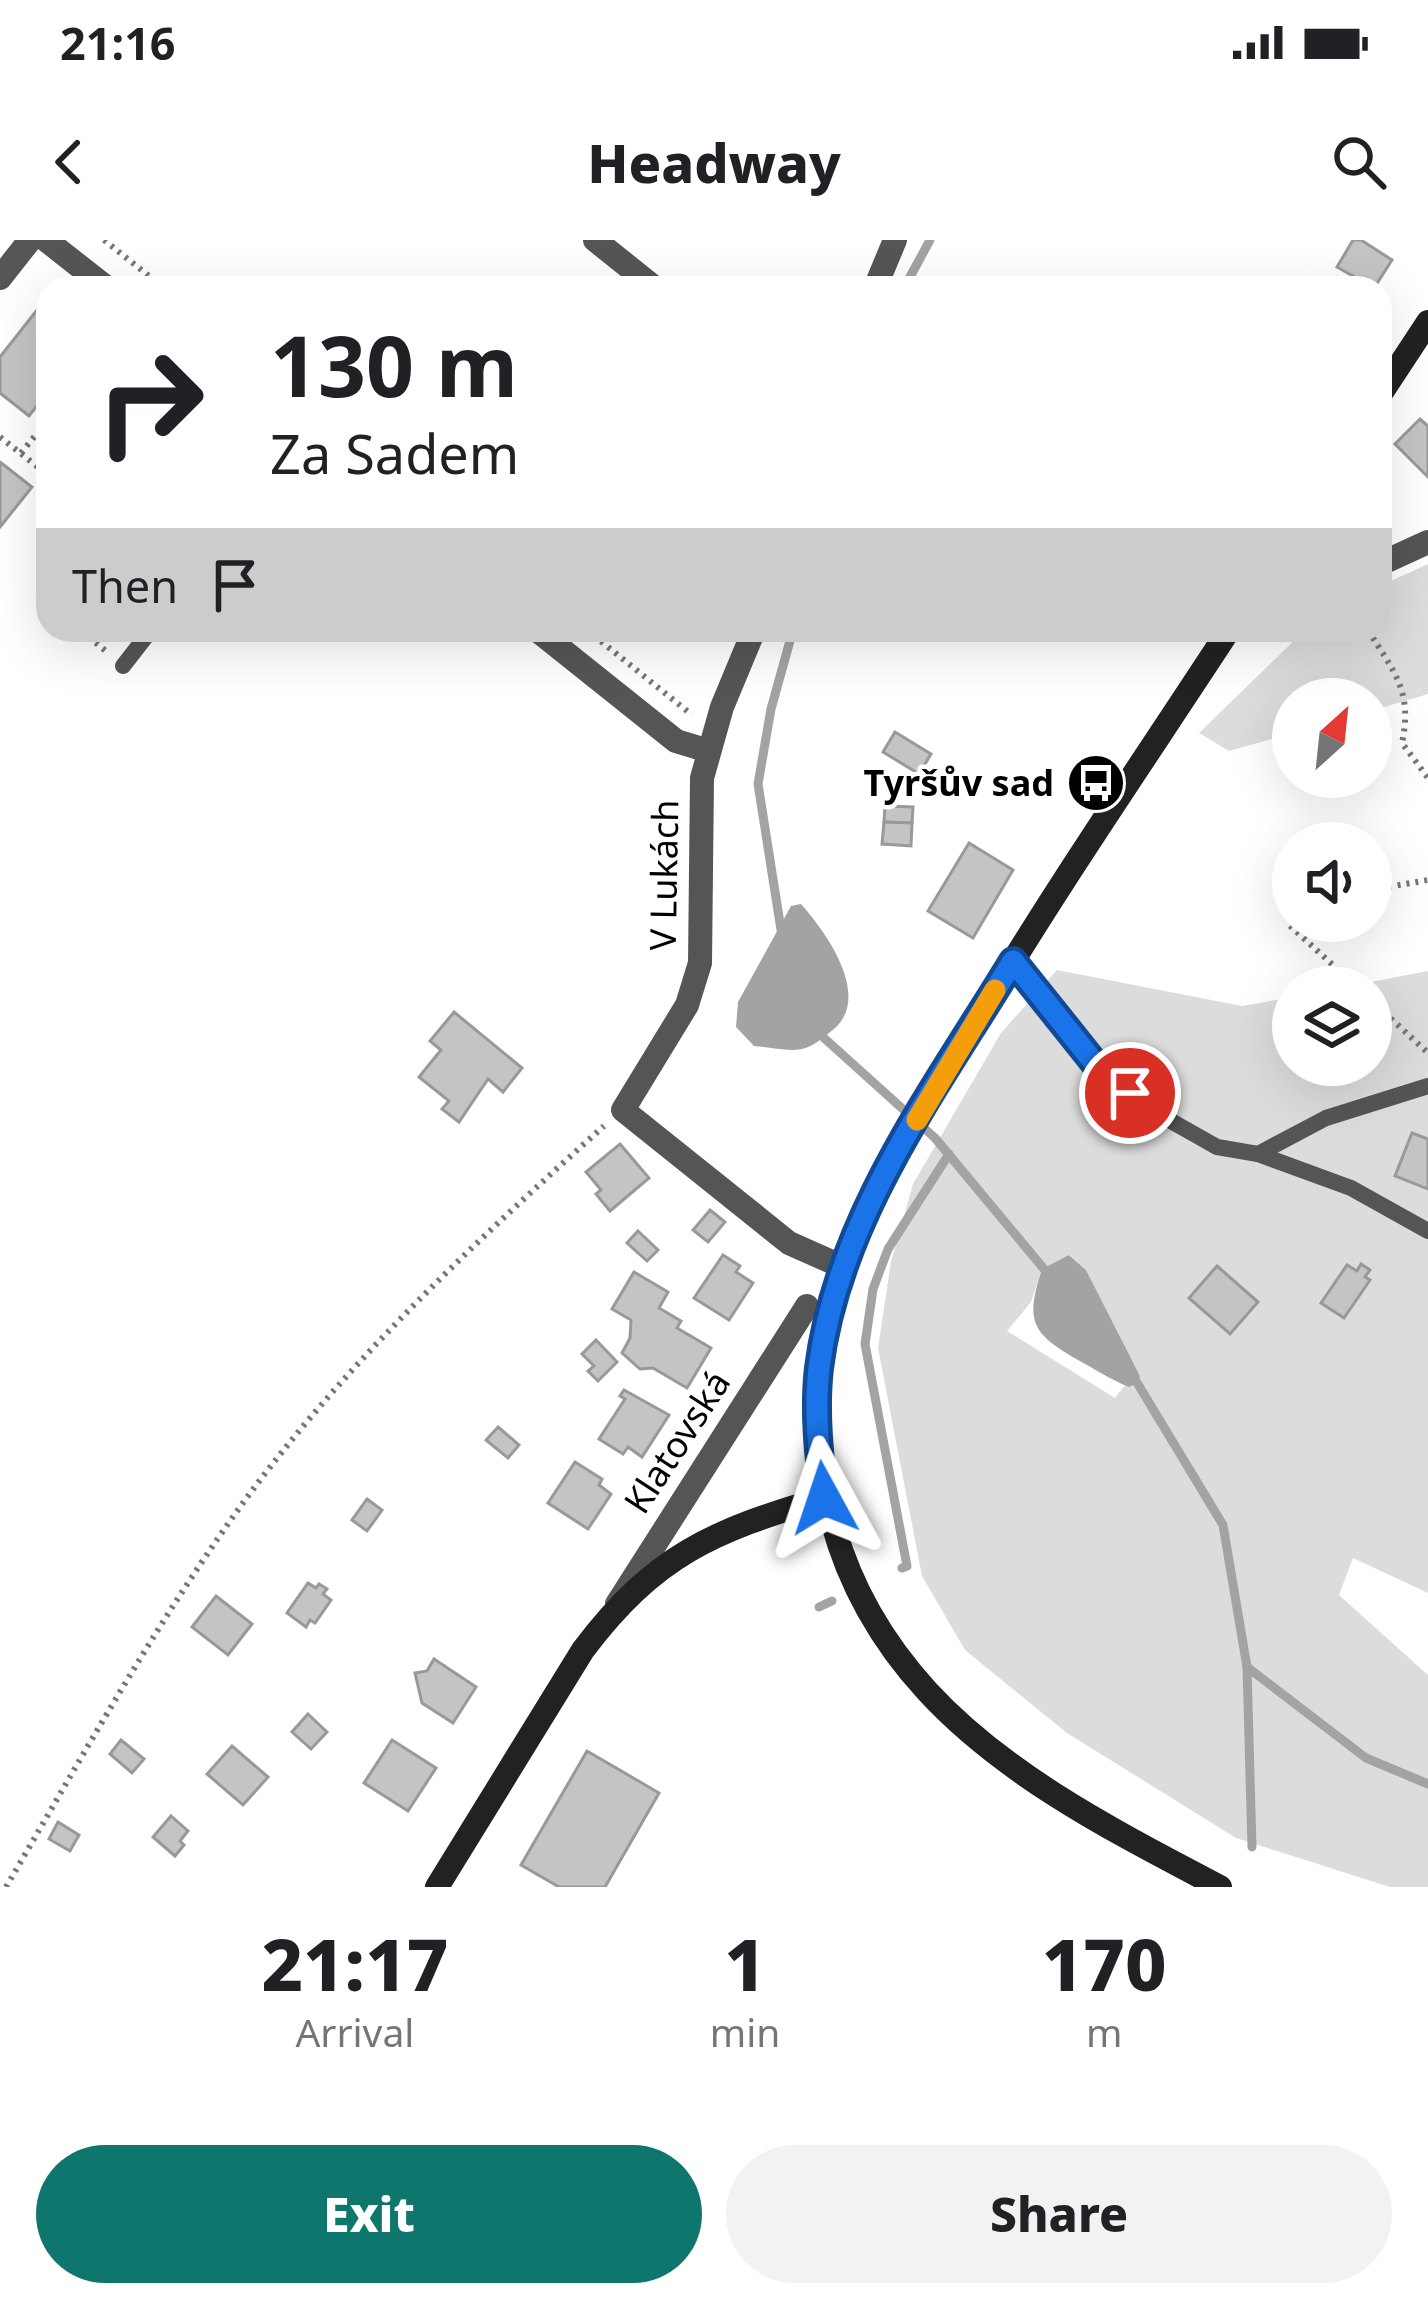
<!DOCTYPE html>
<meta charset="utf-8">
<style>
body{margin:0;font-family:"Noto Sans",sans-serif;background:#f2f2f2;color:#202124;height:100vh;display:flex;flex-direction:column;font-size:45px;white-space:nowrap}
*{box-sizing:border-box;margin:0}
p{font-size:39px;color:#757577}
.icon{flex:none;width:66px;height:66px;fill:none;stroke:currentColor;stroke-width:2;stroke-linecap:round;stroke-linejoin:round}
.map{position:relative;height:1647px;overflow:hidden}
.details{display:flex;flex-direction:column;background:#fff;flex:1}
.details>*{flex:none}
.top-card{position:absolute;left:36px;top:36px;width:1356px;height:366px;border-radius:36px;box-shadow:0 12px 48px #0002;background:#fff;color:#202124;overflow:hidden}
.needle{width:78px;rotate:27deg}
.fabs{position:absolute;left:1272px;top:438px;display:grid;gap:24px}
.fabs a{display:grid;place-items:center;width:120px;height:120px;border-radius:50%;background:#fff;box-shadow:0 12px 48px #0002;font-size:60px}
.pin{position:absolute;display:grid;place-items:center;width:102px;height:102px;color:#fff;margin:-51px;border:6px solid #fff;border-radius:50%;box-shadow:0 3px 12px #0007}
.me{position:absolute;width:132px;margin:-66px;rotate:355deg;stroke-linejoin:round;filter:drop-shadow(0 0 9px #0008)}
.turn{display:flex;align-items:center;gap:42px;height:252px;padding:0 36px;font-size:54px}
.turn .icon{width:156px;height:156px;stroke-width:2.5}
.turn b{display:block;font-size:84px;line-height:102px}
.then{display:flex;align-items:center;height:114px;padding:0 36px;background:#0003;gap:24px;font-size:45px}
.eta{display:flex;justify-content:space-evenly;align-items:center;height:204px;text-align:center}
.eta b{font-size:72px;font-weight:800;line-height:84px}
.cta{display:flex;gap:24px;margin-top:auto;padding:24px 36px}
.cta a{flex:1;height:138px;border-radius:72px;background:#0f766e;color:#fff;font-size:48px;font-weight:800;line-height:138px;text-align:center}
.cta a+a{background:#f2f2f2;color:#202124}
.status{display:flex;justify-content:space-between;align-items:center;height:84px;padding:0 60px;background:#fff;direction:ltr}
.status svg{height:33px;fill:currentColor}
header{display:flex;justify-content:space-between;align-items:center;height:156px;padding:0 36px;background:#fff;font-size:54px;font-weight:800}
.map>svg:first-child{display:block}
.green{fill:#dcdcdc;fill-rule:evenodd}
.water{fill:#a3a3a3}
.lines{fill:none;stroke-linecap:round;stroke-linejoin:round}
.stream{stroke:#a3a3a3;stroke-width:9}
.building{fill:#c4c4c4;stroke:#999;stroke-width:3}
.path{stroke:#777;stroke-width:6;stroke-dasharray:3 6;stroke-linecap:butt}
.lane{stroke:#555;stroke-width:16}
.street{stroke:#555;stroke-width:24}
.secondary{stroke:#222;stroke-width:24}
.route-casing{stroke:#114b97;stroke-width:30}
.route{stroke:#1a73e8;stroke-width:21}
.slow{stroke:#f59e0b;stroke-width:21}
.labels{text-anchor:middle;stroke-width:9;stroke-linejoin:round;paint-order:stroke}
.poi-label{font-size:36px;font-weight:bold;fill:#000;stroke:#fff;text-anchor:end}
.street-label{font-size:36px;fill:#000;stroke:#fff}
</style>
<div class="status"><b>21:16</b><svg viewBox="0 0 49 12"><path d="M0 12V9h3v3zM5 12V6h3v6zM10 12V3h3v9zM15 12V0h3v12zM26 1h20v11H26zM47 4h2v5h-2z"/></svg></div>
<header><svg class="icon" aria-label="back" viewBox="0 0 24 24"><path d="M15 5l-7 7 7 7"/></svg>Headway<svg class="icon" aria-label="search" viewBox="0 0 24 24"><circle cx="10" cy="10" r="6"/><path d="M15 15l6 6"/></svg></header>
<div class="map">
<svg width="1428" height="1647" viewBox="0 0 1428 1647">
<rect width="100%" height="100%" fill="#fff"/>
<g class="green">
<polygon points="1428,324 1428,454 1371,471 1371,459 1293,459 1293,493 1229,511 1199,493 1305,390 1380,390 1380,346"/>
<path d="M 1057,730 L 1242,766 L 1293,757 L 1293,825 L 1371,825 L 1371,747 L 1345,747 L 1428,731 L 1428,1353 L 1353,1318 L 1339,1355 L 1428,1435 L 1428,1647 L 1390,1647 L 1236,1598 L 1067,1493 L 965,1410 L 922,1336 L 878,1108 L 891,1022 L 913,944 L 1001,793 ZM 1070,1015 L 1086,1030 L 1140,1136 L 1138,1143 L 1124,1146 L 1115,1158 L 1007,1091 L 1031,1062 L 1042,1029 Z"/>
</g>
<g class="water">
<path d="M 801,664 C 826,692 872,756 834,789 C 825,796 813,807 802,809 C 788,812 768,807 754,806 L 736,787 L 738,762 L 791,666 Z"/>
<path d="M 1069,1015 L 1086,1030 L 1140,1136 L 1138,1143 L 1129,1147 C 1111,1140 1095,1129 1078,1120 C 1031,1093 1025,1081 1042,1029 Z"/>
</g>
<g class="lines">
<g class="stream">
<polyline points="904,48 930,0"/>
<polyline points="782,696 758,544 771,469 793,390"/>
<polyline points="820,789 824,798 935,898 1049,1035"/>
<polyline points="1133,1136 1223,1285 1247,1427 1252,1607"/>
<polyline points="902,1328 907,1326 865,1104 873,1049 888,1009 949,914"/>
<polyline points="819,1367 832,1361"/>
<polyline points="1247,1427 1366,1518 1428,1544"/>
</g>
</g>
<g class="building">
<polygon points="1353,0 1361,0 1392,20 1374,48 1337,27"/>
<polygon points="48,56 48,152 29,176 0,153 0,117"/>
<polygon points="1420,179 1428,186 1428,237 1395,204"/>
<polygon points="0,222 32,247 0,287"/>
<polygon points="895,492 931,514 919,534 883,512"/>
<polygon points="885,566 913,567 912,583 884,582"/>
<polygon points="884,582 912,583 911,606 882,604"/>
<polygon points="969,603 1013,630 973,698 928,671"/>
<polygon points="454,772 522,828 503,852 488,839 459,882 442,869 449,861 419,837 441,810 430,801"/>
<polygon points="1412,893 1428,899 1428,949 1395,936"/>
<polygon points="620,904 649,938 610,971 596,954 601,950 586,932"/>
<polygon points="710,970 725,982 708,1002 693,990"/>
<polygon points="638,991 658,1010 647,1021 627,1003"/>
<polygon points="723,1015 740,1026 736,1032 753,1043 729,1080 694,1058"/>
<polygon points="1361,1024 1370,1030 1365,1037 1370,1040 1344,1078 1321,1063 1347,1025 1357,1031"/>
<polygon points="1217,1026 1258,1062 1230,1094 1189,1058"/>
<polygon points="634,1032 668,1052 659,1068 681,1081 677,1088 711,1108 687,1148 653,1128 640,1129 622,1113 630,1098 631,1080 612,1069"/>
<polygon points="596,1100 617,1122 598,1141 588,1131 594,1126 582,1114"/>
<polygon points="624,1150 669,1175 642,1217 628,1207 623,1214 599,1199 625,1159 620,1156"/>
<polygon points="498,1187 519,1205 508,1218 486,1200"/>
<polygon points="575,1222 602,1239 599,1245 611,1254 588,1289 548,1263"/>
<polygon points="367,1259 382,1270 367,1291 352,1280"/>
<polygon points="308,1343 316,1348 319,1344 327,1349 323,1354 331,1360 315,1383 310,1380 306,1387 287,1373"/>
<polygon points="216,1356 252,1384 228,1415 192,1387"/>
<polygon points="434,1419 476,1447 453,1483 422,1463 415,1433 427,1431"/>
<polygon points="308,1474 327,1492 311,1509 292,1492"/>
<polygon points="121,1500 144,1519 132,1533 110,1514"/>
<polygon points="392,1500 436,1528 408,1571 364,1543"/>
<polygon points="232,1506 268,1537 243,1565 207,1534"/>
<polygon points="587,1511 659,1553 605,1647 559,1647 521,1625"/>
<polygon points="171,1576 188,1591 180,1601 184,1605 175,1616 153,1597"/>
<polygon points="58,1582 79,1595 70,1611 49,1599"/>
</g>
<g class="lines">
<g class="path">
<polyline points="104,0 164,48"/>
<polyline points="0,197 48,235"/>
<polyline points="21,213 48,180"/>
<polyline points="99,390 91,399 107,412"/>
<polyline points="587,390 692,475"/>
<path d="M 1368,390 C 1394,432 1413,451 1402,503 L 1428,538"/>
<polyline points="1371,650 1428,640"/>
<polyline points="1293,680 1288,684 1357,747"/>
<polyline points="1371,760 1428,813"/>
<path d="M 6,1647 C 81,1519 153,1388 240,1267 C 342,1126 476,1001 604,886"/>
</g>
<g class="lane">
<polyline points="123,426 151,390"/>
<polyline points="1013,721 1104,835 1155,872 1217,907 1258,914 1326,878 1428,846"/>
<polyline points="1258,914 1351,948 1428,991"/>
</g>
<g class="street">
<polyline points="46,0 107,48"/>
<polyline points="595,0 655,48"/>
<polyline points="0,38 30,0"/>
<polyline points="875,48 895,0"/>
<polyline points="1380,324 1428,302"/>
<polyline points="537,390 676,501 709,511"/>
<polyline points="754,390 722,467 702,538 700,723 687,765 623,870 789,1003 843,1027"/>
<polyline points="617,1364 807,1066"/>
</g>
<g class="secondary">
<polyline points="1380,155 1428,82"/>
<path d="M 437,1647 L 583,1410 C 655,1315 712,1291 824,1258"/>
<path d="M 1220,1647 C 1118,1593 1006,1537 927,1451 C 808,1321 791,1153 856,993 C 888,916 939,844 982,772 C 1060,642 1146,517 1229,390"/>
</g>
</g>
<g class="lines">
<defs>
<path id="route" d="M 824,1258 C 819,1215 814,1171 819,1128 C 838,977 936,848 1013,721 L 1104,835 L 1130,853"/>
</defs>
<use href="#route" class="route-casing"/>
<use href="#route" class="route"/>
<polyline class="slow" points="917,880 995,750"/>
</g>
<defs>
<symbol id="bus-disc" viewBox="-11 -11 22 22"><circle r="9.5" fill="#000" stroke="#fff"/><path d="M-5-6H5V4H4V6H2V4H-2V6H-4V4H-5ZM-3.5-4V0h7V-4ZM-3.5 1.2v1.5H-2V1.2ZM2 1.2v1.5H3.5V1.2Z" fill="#fff"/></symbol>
</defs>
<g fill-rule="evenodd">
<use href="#bus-disc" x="1063" y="510" width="66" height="66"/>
</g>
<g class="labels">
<g class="poi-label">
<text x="1054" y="556">Tyršův sad</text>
</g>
<g class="street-label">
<text transform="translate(664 635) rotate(-89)" y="13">V Lukách</text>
<text transform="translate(677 1202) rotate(-57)" y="13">Klatovská</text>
</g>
</g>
</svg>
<div class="fabs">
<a><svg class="needle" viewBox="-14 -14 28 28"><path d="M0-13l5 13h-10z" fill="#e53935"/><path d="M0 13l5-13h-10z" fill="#757577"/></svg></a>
<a><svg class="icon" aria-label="sound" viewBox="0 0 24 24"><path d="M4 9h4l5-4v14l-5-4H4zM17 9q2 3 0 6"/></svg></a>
<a><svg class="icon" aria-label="layers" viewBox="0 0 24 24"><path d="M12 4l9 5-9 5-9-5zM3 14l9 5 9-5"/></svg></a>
</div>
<div class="pin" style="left:1130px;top:853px;background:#d93025"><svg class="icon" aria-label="arrive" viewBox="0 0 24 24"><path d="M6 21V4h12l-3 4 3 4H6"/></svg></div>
<svg class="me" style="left:824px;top:1258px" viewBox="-20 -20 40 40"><path d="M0-17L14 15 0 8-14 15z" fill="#1a73e8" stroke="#fff" stroke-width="4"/></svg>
<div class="top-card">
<div class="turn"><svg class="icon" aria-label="right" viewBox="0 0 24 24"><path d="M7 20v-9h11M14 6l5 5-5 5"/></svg><div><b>130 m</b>Za Sadem</div></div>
<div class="then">Then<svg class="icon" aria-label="arrive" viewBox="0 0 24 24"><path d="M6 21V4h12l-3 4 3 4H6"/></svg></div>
</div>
</div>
<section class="details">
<div class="eta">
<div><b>21:17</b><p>Arrival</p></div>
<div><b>1</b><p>min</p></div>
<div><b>170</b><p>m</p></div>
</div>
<div class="cta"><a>Exit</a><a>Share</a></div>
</section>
